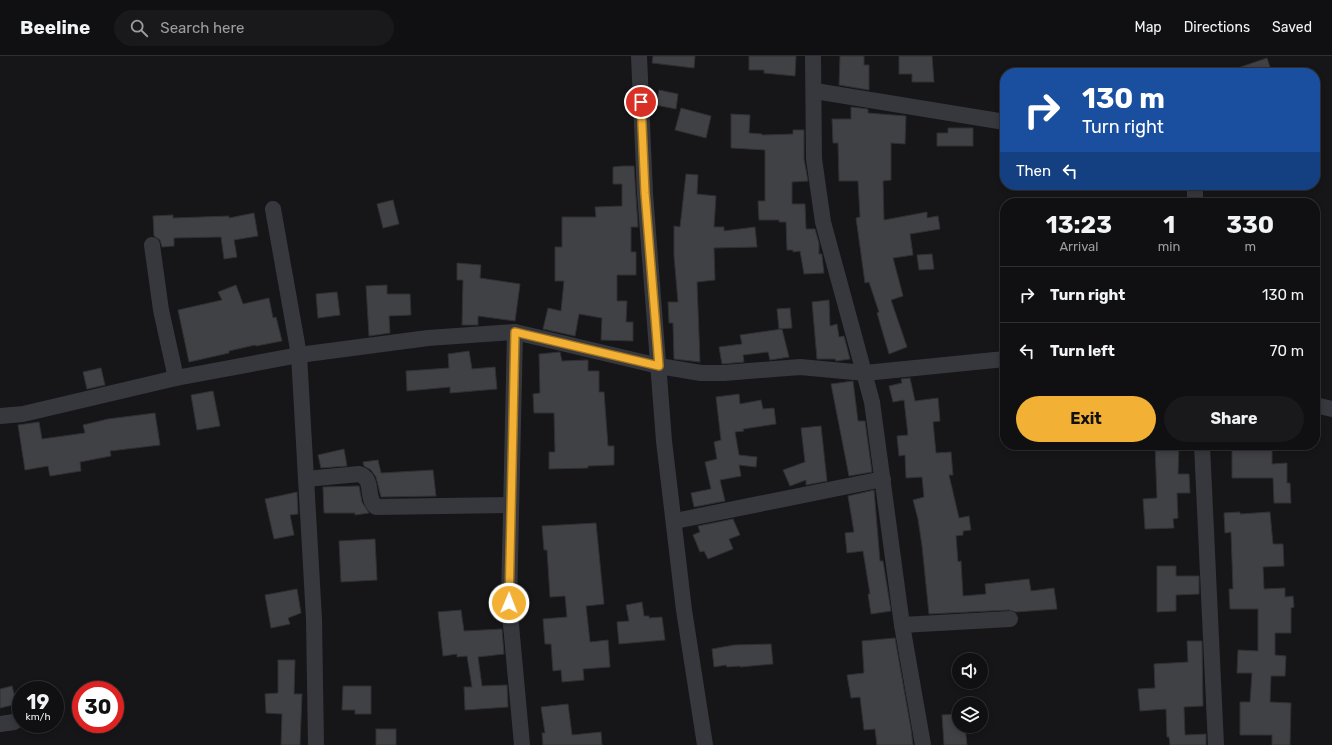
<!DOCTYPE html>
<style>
body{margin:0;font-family:Rubik,sans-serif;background:#19191b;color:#f1f3f6;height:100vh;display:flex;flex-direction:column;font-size:15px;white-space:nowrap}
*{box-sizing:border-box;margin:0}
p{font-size:13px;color:#9c9d9f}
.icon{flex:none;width:22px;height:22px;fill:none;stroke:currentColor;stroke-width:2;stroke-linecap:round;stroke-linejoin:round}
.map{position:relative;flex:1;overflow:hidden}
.side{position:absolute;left:1000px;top:142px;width:320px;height:252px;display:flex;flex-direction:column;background:#101012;border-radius:16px;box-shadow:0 2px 6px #0003,0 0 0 1px #303032}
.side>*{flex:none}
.guide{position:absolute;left:1000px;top:12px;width:320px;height:122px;border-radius:16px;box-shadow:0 2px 6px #0003,0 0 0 1px #303032;background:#1a4fa0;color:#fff;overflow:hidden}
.controls{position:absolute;left:952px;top:597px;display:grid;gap:8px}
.controls a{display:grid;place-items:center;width:36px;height:36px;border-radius:50%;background:#101012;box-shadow:0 2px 6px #0003,0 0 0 1px #303032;font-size:20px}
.speed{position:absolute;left:12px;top:625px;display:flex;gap:8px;font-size:20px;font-weight:700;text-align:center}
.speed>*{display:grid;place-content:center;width:52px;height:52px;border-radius:50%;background:#101012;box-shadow:0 2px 6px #0003,0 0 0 1px #303032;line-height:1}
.speed small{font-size:10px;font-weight:400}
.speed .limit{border:6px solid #d22;background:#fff;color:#111}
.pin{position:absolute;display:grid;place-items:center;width:34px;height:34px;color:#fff;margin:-17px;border:2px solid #fff;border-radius:50%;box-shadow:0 1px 4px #0007}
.me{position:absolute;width:44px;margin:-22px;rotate:1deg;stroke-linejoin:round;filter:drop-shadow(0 0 3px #0008)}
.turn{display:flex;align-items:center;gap:14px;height:84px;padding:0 16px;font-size:18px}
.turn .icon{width:52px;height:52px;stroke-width:2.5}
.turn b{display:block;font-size:28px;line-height:34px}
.then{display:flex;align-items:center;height:38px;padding:0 16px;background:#0003;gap:8px;font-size:15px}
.eta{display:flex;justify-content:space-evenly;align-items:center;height:68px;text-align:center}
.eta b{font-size:24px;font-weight:700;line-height:28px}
.button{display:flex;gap:8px;margin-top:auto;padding:8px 16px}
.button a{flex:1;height:46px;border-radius:24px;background:#f2b134;color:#111;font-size:16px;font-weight:700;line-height:46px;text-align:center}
.button a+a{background:#19191b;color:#f1f3f6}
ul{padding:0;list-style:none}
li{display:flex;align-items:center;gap:12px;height:56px;padding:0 16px;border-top:1px solid #303032}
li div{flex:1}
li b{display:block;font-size:15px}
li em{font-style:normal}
header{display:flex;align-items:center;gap:24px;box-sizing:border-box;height:56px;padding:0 20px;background:#101012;border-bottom:1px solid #303032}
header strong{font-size:19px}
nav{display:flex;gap:22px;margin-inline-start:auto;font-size:14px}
.search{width:280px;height:36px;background:#19191b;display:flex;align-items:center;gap:10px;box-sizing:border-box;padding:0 14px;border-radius:22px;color:#9c9d9f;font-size:15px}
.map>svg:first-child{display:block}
.building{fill:#404145;stroke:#303034}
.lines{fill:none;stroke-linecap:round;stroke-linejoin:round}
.street{stroke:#37383d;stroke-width:16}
.route-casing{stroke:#9d7322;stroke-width:10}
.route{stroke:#f2b134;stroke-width:7}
</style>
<header>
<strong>Beeline</strong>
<div class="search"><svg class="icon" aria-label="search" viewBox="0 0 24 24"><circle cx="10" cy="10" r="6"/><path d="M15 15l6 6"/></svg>Search here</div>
<nav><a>Map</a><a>Directions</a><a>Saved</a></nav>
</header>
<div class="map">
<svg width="1332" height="689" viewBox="0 0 1332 689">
<rect width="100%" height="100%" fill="#161618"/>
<g class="building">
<polygon points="653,0 695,0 694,12 652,7"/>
<polygon points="749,0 796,0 795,20 764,17 764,14 749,14"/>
<polygon points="840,0 864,0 864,9 869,9 869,34 839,29"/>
<polygon points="899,0 932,0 934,26 912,26 912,18 899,18"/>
<polygon points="1267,2 1272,17 1229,17 1229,15"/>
<polygon points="659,34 678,38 676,53 656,49"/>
<polygon points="851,51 868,53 868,57 906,60 905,88 891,87 891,124 883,125 884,164 927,156 927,162 938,160 940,173 910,178 913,199 893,202 903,240 891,244 907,291 889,298 877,257 879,256 869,226 865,227 856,162 860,161 858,125 839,125 838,87 833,87 832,63 851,63"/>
<polygon points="681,52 711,60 706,82 675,74"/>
<polygon points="731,58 750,59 749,77 762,78 762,79 793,78 793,74 804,74 804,103 808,125 792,126 792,148 805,148 806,173 815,173 819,187 819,198 822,198 822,200 824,217 804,218 800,195 793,196 793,194 787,194 786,166 779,166 779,164 759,164 758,145 765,145 765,94 731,92"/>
<polygon points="948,72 973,72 973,90 937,90 937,77 948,77"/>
<polygon points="623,110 634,110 638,171 631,171 631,196 636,196 636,219 617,219 617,245 627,245 626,266 633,266 633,285 601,284 602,262 579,258 575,280 543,273 548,252 561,255 564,225 555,225 555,191 562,191 562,161 596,161 595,151 622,150 622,128 613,128 613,111"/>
<polygon points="686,118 698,119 697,138 716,140 714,171 724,171 724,175 755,171 757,191 714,192 715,224 697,226 700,306 674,303 673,267 669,267 668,246 678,246 674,200 674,170 680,171"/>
<polygon points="393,144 399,168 383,172 377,148"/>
<polygon points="254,157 258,180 234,184 237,201 224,203 221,181 174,182 174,190 162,191 160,184 154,180 153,160 173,159 173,162 229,160 229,162"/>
<polygon points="932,198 934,213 919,214 917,199"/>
<polygon points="457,207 481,209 480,222 520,228 515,265 478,260 478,269 462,269 463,224 457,224"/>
<polygon points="236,229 243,248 269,242 273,262 276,261 282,285 256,290 255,289 229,295 229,297 189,306 178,254 222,244 218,236"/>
<polygon points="387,229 387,238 410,238 411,259 389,260 390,277 369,280 366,230"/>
<polygon points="337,236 340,259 318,262 316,238"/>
<polygon points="829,244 830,270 837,268 839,281 844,280 850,303 836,305 835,303 817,303 812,246"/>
<polygon points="790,252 792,272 779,273 777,253"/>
<polygon points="782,273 789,301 770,304 768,296 743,299 744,306 722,308 719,291 742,288 740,279"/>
<polygon points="469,295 472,313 495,311 497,333 450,337 450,331 407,335 406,315 449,312 448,298"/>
<polygon points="560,296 562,305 588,304 588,315 599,315 599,336 604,336 608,390 614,390 614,409 588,410 588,412 549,413 549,396 555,396 554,357 534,357 533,338 540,337 539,298"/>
<polygon points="101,312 105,329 87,333 83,316"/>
<polygon points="910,322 915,345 938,342 940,365 933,366 936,397 951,396 953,419 949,419 959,462 969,460 971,474 963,475 963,479 956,480 958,506 961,505 963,540 986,538 985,528 1029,523 1031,535 1054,532 1057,553 1016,556 1009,554 929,558 922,490 918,463 913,444 924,441 922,421 906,422 905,399 899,400 897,380 908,379 904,344 893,346 889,330 902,327 901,323"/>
<polygon points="853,325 858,365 865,365 872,416 849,420 831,328"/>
<polygon points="213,335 220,370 197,374 191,339"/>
<polygon points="739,338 740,348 761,344 763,353 774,352 776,368 743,373 744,375 735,376 739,399 757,401 756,411 739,409 741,420 720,424 725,445 694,451 691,437 711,433 705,406 717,403 714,386 721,384 716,341"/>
<polygon points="155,357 160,389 110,395 111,400 80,406 81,415 50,420 48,410 25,414 18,369 39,366 42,383 85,377 83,369 108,363"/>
<polygon points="821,370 827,425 806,429 806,424 790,430 783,414 805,406 801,372"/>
<polygon points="1155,389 1179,389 1178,418 1189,418 1190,437 1177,437 1178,462 1173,463 1174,472 1145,473 1143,443 1157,442"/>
<polygon points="1232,389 1272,389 1272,408 1287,407 1287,427 1290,427 1291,447 1274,447 1273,422 1232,422"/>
<polygon points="344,393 347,410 321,412 318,399"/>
<polygon points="378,404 381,417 433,414 436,440 381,441 376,421 371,414 364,410 363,406"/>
<polygon points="359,430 362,446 369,457 355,459 355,457 324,457 323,431"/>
<polygon points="874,434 880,505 883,505 891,555 871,558 868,538 870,538 863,495 847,497 845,477 854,476 848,440"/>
<polygon points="297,436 298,458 290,459 294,479 274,483 265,443"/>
<polygon points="1240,456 1240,458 1270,456 1273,488 1283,488 1284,510 1263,511 1264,533 1285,532 1285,541 1293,540 1294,551 1291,552 1291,577 1275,577 1275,599 1286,600 1285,620 1271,620 1270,646 1291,647 1290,689 1272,689 1272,679 1240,679 1240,646 1250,646 1252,617 1237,617 1238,594 1258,595 1258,553 1230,553 1229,533 1233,533 1231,476 1225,477 1224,457"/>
<polygon points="733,463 740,479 729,483 733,493 708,503 704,495 700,496 693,479 700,476 698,470"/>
<polygon points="596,467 604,548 586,550 590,586 608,584 610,611 583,613 584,624 562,626 561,614 553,615 551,588 545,588 543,563 567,561 565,540 550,541 547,494 544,494 542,470"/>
<polygon points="375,483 377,524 341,526 339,485"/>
<polygon points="1157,510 1176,510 1176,520 1199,520 1199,538 1176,539 1176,555 1157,556"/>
<polygon points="297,533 301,557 288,562 290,568 271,572 265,539"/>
<polygon points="642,546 644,560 649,560 649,562 662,561 665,584 619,588 617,566 629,565 626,549"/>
<polygon points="461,554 464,575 502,573 504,598 478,601 482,630 507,629 508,651 465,654 464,631 472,631 467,600 457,601 457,598 443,600 438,556"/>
<polygon points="895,582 911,673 913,689 877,689 875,673 864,674 860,641 851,642 847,619 864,617 862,585"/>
<polygon points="1187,585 1202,585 1203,650 1184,651 1185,679 1206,678 1206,689 1170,689 1169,681 1167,681 1166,653 1140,655 1138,633 1155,632 1154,608 1188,606"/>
<polygon points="771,588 773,608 740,611 740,610 727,611 726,609 714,611 712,593 734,589"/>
<polygon points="278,604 295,604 294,638 302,638 300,689 281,689 282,658 266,657 265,638 278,637"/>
<polygon points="12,630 17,648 0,652 0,633"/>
<polygon points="343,630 371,630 371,658 355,658 355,654 342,654"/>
<polygon points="568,648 572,679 601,676 602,689 543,689 542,677 545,677 541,651"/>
<polygon points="959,658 959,670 965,670 967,689 944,689 942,659"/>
<rect x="376" y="673" width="20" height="16"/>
</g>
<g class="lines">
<g class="street">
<polyline points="639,0 645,137 664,385 684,554 705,689"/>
<polyline points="813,0 814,103 823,166 872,346 902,569 923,689"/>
<polyline points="815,35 1005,66"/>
<polyline points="1195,129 1195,147"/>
<polyline points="273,153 299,299 314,563 316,689"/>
<polyline points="152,189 161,254 176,322"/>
<polyline points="515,276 509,547 522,689"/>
<polyline points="1315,349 1332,353"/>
<polyline points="0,360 23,358 176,322 299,299 428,282 515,276 659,310 701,317 724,317 800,311 865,317 1005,303"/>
<polyline points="1202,389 1216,689"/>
<path d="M 306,423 L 359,418 C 375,423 365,442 376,451 L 511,449"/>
<polyline points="675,465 883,423"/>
<polyline points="902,569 1010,563"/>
<polyline points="0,668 14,666"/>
</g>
</g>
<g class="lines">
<defs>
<polyline id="route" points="509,547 515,276 659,310 645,137 641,46"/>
</defs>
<use href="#route" class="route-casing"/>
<use href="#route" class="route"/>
</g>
</svg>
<div class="controls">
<a><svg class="icon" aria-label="sound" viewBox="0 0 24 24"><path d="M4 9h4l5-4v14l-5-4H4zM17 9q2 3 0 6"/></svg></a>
<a><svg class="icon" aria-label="layers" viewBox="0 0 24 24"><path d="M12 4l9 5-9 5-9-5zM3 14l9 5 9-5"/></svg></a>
</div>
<div class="speed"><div>19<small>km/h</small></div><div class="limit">30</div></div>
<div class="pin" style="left:641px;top:46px;background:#d93025"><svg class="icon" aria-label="arrive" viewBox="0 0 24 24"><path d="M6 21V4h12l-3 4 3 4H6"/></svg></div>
<svg class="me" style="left:509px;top:547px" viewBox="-20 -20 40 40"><circle r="17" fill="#f2b134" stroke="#fff" stroke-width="3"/><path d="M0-11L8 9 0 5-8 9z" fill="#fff"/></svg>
<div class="guide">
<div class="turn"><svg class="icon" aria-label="right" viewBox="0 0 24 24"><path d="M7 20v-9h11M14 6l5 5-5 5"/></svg><div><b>130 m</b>Turn right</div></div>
<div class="then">Then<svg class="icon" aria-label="left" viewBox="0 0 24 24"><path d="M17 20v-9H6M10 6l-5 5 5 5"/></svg></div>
</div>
<section class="side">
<div class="eta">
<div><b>13:23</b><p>Arrival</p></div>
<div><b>1</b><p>min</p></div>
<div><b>330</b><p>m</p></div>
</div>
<ul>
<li><svg class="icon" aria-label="right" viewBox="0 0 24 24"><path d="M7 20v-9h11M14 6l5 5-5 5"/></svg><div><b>Turn right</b></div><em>130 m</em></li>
<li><svg class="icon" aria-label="left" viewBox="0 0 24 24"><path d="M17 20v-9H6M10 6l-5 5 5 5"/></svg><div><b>Turn left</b></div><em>70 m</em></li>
</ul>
<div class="button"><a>Exit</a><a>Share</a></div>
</section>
</div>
